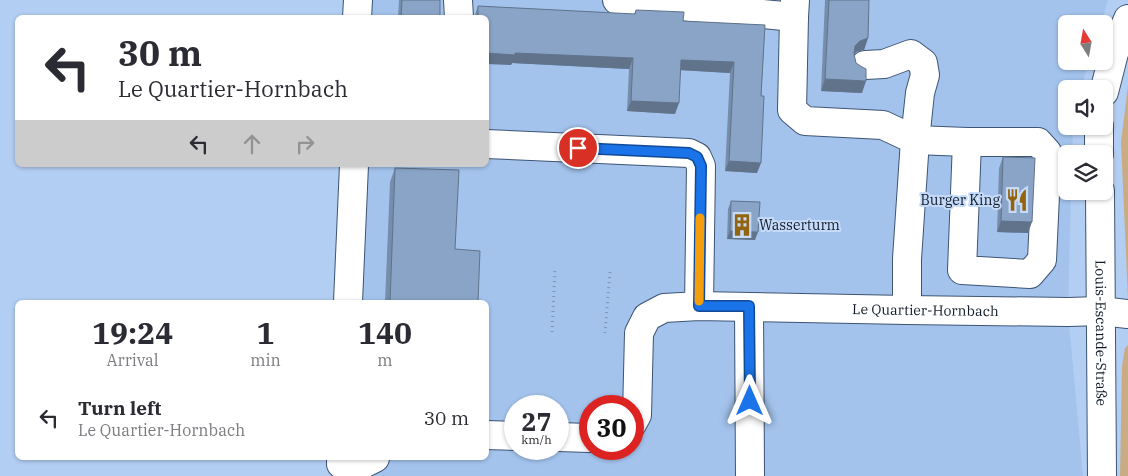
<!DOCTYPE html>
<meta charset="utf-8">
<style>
body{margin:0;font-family:"IBM Plex Serif",serif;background:#f2f2f3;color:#2b2b33;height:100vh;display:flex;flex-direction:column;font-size:19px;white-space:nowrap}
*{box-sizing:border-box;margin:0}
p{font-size:16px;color:#7c7c81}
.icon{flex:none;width:28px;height:28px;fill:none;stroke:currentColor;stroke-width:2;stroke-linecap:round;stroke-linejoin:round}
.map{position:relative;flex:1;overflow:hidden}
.panel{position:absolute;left:15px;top:300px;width:474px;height:160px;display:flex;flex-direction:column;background:#fff;border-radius:8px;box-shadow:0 1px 4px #0004}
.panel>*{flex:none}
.guide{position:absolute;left:15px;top:15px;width:474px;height:152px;border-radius:8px;box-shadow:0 1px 4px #0004;background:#fff;color:#2b2b33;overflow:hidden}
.needle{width:32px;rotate:349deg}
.tools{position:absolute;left:1058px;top:15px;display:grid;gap:10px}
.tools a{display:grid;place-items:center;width:55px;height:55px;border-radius:8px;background:#fff;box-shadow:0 1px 4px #0004;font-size:25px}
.speed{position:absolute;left:504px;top:395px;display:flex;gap:10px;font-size:25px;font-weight:700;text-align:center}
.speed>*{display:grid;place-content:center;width:65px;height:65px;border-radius:50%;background:#fff;box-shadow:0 1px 4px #0004;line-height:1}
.speed small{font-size:12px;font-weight:400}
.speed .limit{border:8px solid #d22;background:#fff;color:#111}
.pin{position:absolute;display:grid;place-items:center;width:42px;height:42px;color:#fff;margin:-21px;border:2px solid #fff;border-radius:50%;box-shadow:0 1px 5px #0007}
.me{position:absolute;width:55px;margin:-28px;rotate:0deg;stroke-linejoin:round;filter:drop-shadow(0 0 4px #0008)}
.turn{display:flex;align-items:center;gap:18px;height:105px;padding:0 20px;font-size:22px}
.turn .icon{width:65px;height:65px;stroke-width:2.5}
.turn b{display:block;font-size:35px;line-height:42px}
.lanes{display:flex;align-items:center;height:48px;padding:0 20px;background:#0003;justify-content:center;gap:25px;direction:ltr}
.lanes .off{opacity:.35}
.eta{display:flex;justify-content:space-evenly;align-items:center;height:85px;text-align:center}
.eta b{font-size:30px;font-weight:700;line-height:35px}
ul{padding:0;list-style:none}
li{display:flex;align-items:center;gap:15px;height:65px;padding:0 20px}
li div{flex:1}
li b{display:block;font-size:19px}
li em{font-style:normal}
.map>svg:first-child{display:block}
.built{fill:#a3c3ed;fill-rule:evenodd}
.green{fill:#c9ac84}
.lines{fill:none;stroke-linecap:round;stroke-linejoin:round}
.minor-casing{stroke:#3d5474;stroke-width:30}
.path{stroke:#7e93b0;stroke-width:3;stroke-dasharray:1 4;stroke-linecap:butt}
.minor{stroke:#fff;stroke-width:28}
.wall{fill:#768dab}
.shaded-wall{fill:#60738b}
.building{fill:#89a4c7;stroke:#60738b}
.route-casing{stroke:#114b97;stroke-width:12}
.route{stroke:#1a73e8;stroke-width:9}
.slow{stroke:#f59e0b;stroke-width:9}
.labels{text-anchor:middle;stroke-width:4;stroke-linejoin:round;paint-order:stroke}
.poi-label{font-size:14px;fill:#121c29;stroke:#c5dbf9;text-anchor:end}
.street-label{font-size:14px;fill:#121c29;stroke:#c5dbf9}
</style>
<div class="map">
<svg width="1128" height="476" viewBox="0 0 1128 476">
<rect width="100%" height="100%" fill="#b3cef3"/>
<path class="built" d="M 352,0 L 1108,0 L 1101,24 L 1066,24 L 1066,61 L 1089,61 L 1081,89 L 1066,89 L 1066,126 L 1073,126 L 1072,154 L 1066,154 L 1066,191 L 1071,191 L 1068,312 L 1083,476 L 358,476 L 359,458 L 486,458 L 486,302 L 356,302 L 354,165 L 486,165 L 486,18 L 352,17 ZM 515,406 L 558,406 L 558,449 L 515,449 ZM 590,406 L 632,406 L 632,449 L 590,449 Z"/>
<g class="green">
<polygon points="1128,86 1128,300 1121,142"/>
<polygon points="1128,345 1128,476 1120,476 1122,366 1125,348"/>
</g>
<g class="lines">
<defs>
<g id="minor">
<polyline points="458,0 459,18"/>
<polyline points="617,0 794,17 795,0"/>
<polyline points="794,17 792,110 805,121 883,125 915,140 967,142 962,270 1030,274 1042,260 1047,152 1038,142 967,142"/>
<polyline points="357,18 358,0"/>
<polyline points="865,65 884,64 911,54 923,63 925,75 920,93 915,140 907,259 907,310"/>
<polyline points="1104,92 1114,53 1128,19"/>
<polyline points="486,144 689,153 697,157 701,166 699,306"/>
<polyline points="1099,154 1099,126"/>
<path id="s1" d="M 1100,191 L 1102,476"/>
<polyline points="348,302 354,165"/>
<polyline points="749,307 750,476"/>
<path id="s2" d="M 632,424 L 637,415 L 639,333 L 647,317 L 664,308 L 699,306 L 907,310 L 1068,312 L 1101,311 L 1128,314"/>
<polyline points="486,435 515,436"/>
<polyline points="558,437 590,438"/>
<polyline points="341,458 341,464 359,466 375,458"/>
</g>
</defs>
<use href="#minor" class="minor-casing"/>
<g class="path">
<polyline points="552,332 555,270"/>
<polyline points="605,333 610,272"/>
</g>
<use href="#minor" class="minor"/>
</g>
<g class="wall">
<polygon points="399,0 440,0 440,18 398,18"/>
<polygon points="825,0 869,0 868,38 864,50 856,52 854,55 862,93 821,91"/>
<polygon points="478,6 634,14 636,10 683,21 765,25 757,173 725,171 730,73 681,70 675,114 627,111 629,69 512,63 511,65 486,18 474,18"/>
<polygon points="1003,157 1028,233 997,232 999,168"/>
<polygon points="395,168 455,249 478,302 385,302 390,182"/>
<polygon points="731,201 755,240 727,239 728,209"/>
</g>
<g class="shaded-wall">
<polygon points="868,38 864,50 856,52 851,58 855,46 860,41"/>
<polygon points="486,53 515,53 633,58 629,69 512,63 511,65 486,64"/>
<polygon points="681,60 734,62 730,73 678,70"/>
<polygon points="825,79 866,81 862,93 821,91"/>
<polygon points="631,101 679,103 675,114 627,111"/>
<polygon points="729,161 761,163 757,173 725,171"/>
<polygon points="1001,221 1032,222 1028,233 997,232"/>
<polygon points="730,231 758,232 755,240 727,239"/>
</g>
<g class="building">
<polygon points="402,0 440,0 440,18 401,18"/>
<polygon points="829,0 869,0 868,38 860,41 855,46 854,54 856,63 862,67 866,69 866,81 825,79"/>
<polygon points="478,6 635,14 636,10 684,12 683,21 765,25 761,96 764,96 761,163 729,161 734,62 681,60 679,103 631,101 633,58 515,53 515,55 486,53 486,18 478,18"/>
<polygon points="1003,157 1035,158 1032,222 1001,221"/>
<polygon points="395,168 459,170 455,249 480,251 478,302 390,302"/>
<polygon points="731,201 760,202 758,232 730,231"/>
</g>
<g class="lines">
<defs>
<polyline id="route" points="578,148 689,153 697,157 701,166 699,306 749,306 750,401"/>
</defs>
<use href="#route" class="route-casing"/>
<use href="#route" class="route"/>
<polyline class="slow" points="699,301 700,218"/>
</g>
<defs>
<symbol id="restaurant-bare" viewBox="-9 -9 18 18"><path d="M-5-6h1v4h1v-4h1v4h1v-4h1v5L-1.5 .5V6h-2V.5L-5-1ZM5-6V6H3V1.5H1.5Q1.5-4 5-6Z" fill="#926410" stroke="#c5dbf9" stroke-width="2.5" paint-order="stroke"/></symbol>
<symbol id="building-bare" viewBox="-9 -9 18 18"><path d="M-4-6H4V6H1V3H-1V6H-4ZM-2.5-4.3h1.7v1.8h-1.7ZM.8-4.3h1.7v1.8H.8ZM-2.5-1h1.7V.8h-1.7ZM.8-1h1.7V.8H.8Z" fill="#926410" stroke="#c5dbf9" stroke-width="2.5" paint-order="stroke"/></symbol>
</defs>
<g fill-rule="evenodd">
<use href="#restaurant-bare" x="1001" y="184" width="32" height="32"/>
<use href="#building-bare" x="726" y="209" width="32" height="32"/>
</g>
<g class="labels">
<g class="poi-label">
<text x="1000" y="205">Burger King</text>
<text x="759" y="230" text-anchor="start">Wasserturm</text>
</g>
<g class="street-label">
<text dy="5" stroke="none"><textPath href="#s2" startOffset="391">Le Quartier-Hornbach</textPath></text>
<text dy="5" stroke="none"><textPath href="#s1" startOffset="142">Louis-Escande-Straße</textPath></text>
</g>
</g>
</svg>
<div class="tools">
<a><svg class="needle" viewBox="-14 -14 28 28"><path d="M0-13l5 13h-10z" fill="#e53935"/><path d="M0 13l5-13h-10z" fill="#7c7c81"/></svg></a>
<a><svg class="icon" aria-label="sound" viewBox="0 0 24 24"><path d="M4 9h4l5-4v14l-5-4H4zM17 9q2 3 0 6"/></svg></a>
<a><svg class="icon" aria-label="layers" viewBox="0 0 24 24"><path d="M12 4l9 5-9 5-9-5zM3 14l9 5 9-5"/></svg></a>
</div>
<div class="speed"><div>27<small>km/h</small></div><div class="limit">30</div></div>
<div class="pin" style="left:578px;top:148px;background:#d93025"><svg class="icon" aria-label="arrive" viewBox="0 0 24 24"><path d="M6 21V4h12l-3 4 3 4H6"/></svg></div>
<svg class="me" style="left:750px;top:401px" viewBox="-20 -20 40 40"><path d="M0-17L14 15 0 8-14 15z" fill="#1a73e8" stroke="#fff" stroke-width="4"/></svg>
<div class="guide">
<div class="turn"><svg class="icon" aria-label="left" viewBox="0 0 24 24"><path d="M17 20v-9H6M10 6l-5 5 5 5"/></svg><div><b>30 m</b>Le Quartier-Hornbach</div></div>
<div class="lanes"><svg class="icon" aria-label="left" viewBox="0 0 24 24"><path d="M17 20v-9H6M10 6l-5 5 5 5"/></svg><svg class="icon off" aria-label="ahead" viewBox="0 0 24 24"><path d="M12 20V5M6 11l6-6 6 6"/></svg><svg class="icon off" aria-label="right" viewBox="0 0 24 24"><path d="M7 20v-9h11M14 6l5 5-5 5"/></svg></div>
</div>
<section class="panel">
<div class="eta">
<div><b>19:24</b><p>Arrival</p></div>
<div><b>1</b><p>min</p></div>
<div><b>140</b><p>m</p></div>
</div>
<ul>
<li><svg class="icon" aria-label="left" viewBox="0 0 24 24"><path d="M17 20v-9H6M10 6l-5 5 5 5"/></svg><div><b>Turn left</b><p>Le Quartier-Hornbach</p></div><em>30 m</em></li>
</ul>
</section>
</div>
